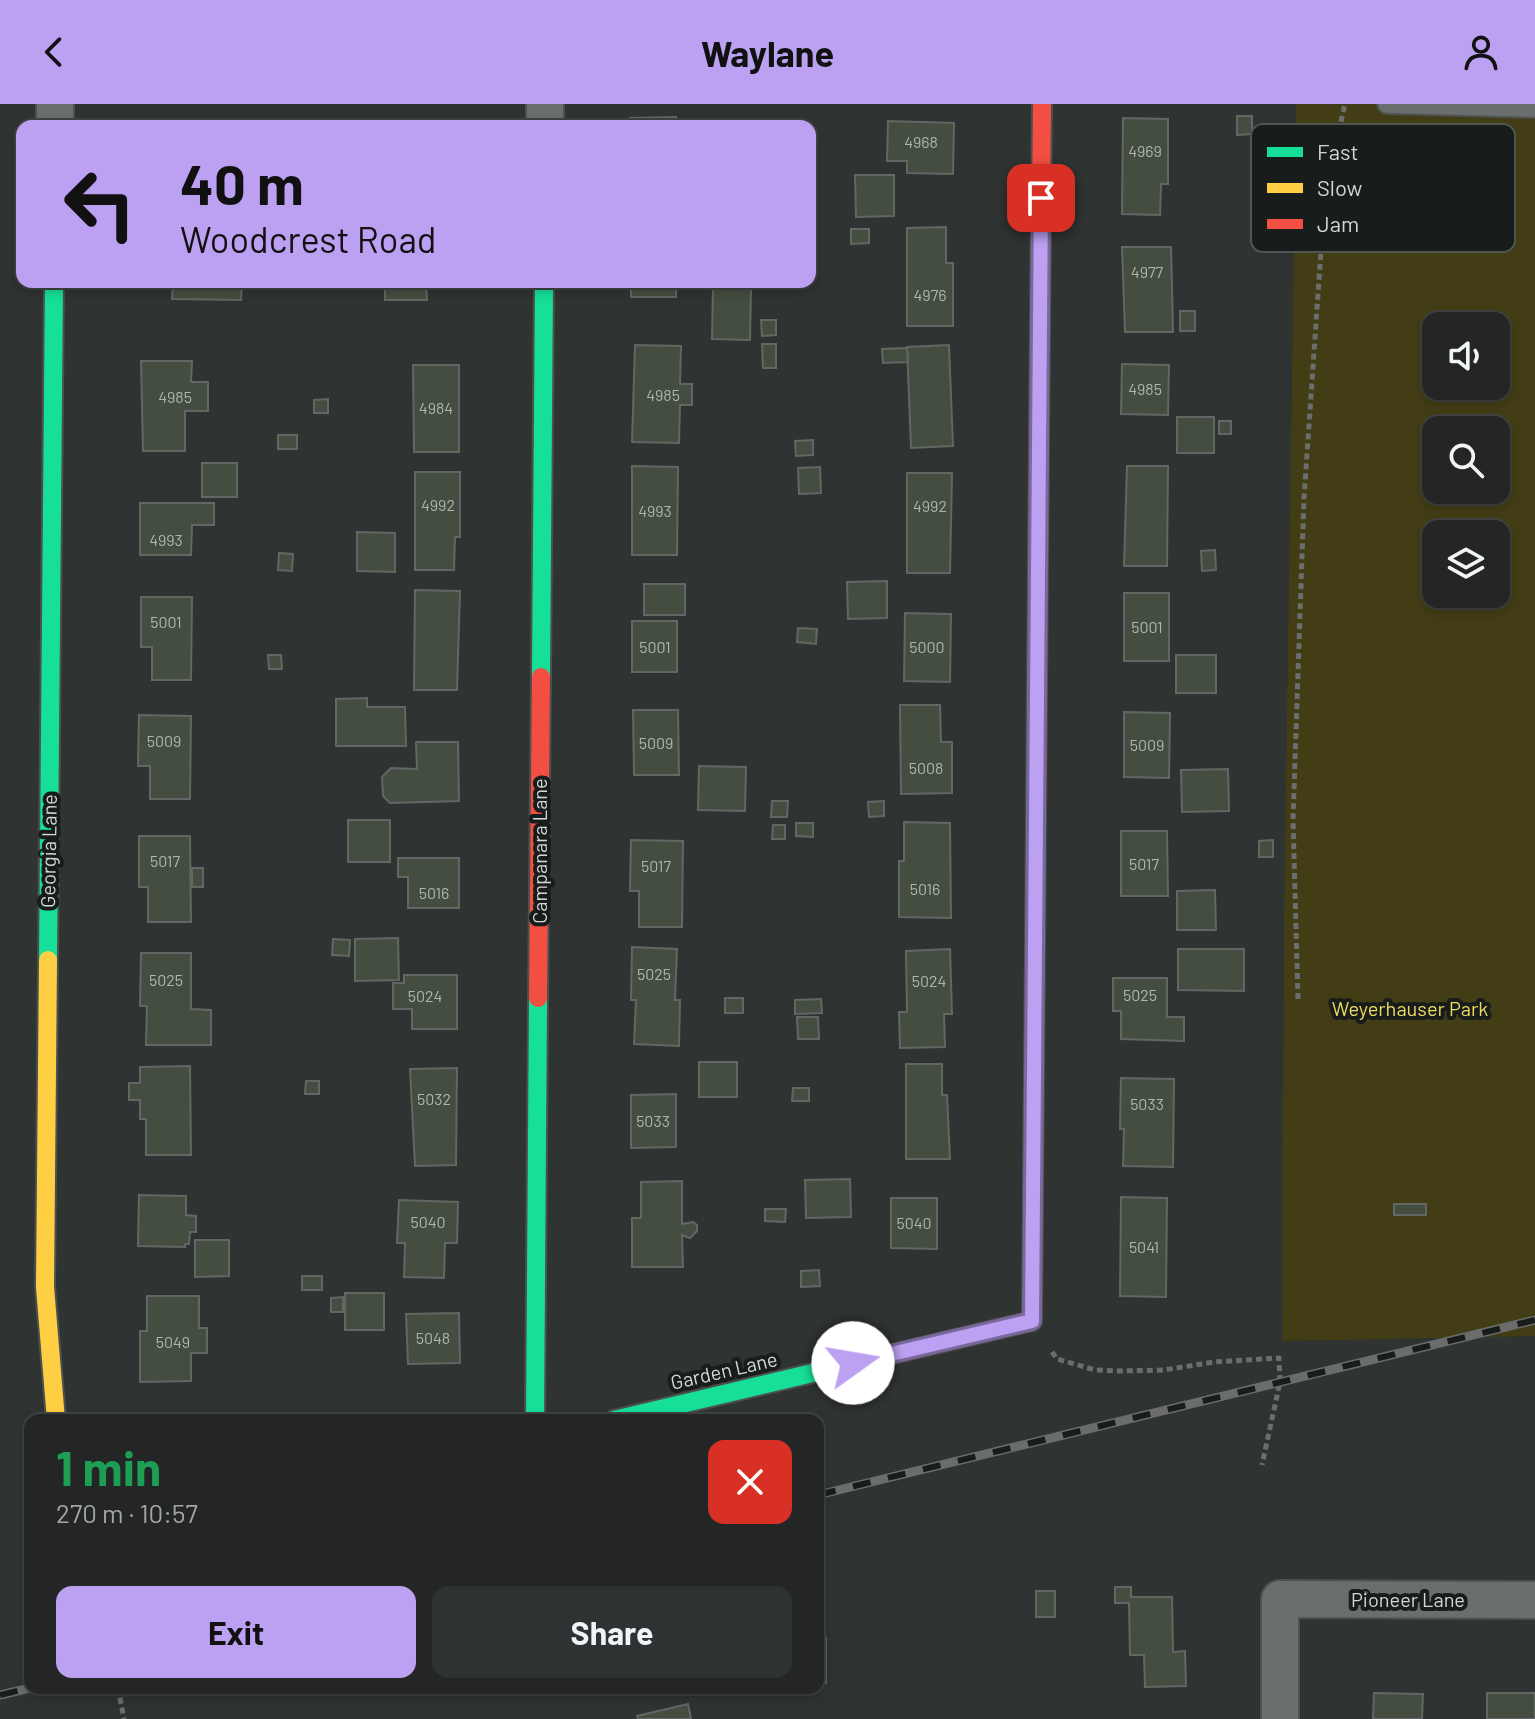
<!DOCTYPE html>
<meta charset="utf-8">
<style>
body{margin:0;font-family:Barlow,sans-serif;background:#2f3232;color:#f1f3f6;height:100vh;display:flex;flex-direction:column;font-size:30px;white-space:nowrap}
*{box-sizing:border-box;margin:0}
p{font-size:26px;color:#a3a5a7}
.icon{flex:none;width:44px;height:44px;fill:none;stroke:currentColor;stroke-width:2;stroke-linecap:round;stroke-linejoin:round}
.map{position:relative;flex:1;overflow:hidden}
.details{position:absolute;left:24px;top:1310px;width:800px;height:280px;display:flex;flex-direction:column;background:#232625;border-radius:16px;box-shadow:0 4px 12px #0003,0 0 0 2px #404342}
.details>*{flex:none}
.guide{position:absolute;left:16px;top:16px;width:800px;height:168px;border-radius:16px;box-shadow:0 4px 12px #0003,0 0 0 2px #404342;background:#bca0f2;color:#111;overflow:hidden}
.controls{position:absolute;left:1422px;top:208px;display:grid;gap:16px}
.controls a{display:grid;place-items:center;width:88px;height:88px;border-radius:16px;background:#232625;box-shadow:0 4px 12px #0003,0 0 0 2px #404342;font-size:40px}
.pin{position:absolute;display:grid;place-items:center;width:68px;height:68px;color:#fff;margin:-34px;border-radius:16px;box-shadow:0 4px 12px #0006}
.me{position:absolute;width:88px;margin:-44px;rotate:77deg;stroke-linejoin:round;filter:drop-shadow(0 0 6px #0008)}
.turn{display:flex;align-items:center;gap:28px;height:168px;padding:0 32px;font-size:36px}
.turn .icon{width:104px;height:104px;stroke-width:2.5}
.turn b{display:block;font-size:56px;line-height:68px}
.round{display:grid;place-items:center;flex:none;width:84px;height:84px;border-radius:16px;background:#2f3232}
.headline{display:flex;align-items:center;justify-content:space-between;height:136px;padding:0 32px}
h1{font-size:48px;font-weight:700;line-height:60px;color:#1e9e55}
.primary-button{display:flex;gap:16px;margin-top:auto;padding:16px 32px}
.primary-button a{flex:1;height:92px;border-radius:16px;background:#bca0f2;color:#111;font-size:32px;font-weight:700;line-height:92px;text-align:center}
.primary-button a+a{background:#2f3232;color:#f1f3f6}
header{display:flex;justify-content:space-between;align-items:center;height:104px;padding:0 32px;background:#bca0f2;color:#111;font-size:36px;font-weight:700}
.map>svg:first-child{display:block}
.green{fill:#423d15;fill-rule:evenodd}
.building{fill:#444e40;stroke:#636664;stroke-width:2}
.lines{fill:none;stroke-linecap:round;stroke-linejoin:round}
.lane-casing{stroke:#4c504e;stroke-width:22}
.street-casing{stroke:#4c504e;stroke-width:40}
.fast-casing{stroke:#4c504e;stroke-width:22}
.slow-casing{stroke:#4c504e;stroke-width:22}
.jam-casing{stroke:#4c504e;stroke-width:22}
.path{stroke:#6a6e6c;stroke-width:5;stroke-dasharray:6 4;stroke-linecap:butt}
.lane{stroke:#6a6e6c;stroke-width:18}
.street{stroke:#6a6e6c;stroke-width:36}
.fast{stroke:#16e098;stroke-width:18}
.slow{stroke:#ffcf43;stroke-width:18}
.jam{stroke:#f24e42;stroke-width:18}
.rail-casing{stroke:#6a6d6c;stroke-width:9}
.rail{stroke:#181c1a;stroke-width:6;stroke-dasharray:18;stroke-linecap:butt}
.route-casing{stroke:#7a689d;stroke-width:20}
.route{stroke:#bca0f2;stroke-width:14}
.labels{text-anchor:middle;stroke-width:8;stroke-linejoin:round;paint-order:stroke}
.number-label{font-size:16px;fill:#aeb5b0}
.street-label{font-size:20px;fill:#d2d7d5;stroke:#181c1a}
.park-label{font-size:20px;fill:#eddb5f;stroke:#181c1a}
.key{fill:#181c1a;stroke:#505452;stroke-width:2}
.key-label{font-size:22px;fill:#d2d7d5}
</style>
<header><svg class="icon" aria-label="back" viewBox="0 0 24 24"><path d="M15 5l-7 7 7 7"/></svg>Waylane<svg class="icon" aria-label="person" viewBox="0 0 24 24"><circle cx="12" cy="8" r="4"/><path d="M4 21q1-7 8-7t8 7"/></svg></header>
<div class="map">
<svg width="1535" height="1615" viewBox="0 0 1535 1615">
<rect width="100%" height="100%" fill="#2f3331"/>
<path class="green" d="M 1296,0 L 1535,0 L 1535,1232 L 1282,1237 L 1284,817 ZM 1436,222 L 1496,222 L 1496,282 L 1436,282 ZM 1436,326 L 1496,326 L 1496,386 L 1436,386 ZM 1436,430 L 1496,430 L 1496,490 L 1436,490 Z"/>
<g class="building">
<polygon points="1237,12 1252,12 1252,30 1237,31"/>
<polygon points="676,13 676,22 630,22 630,14"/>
<polygon points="1123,14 1168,15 1168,80 1161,80 1160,111 1122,110"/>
<polygon points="888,17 954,19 953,70 907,69 907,57 887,57"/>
<polygon points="855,71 894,71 894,112 856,113"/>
<polygon points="946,123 946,159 953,159 953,222 907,222 907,124"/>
<polygon points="851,125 869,125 869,139 851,140"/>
<polygon points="1122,143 1171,143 1173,228 1125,228"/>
<polygon points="173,178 242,178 241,196 172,195"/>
<polygon points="385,178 436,178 436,182 426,182 427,196 385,196"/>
<rect x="631" y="178" width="45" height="15"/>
<polygon points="713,183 751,183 750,236 712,235"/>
<rect x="1180" y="207" width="15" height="20"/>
<polygon points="761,216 776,216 776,231 762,232"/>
<polygon points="762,240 776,240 776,264 763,264"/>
<polygon points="635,241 681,242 680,280 692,280 692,301 680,301 679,339 632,338"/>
<polygon points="949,241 953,342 911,344 907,243"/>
<polygon points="907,244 908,258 883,259 882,245"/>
<polygon points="141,257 192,257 191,278 208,278 208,307 185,307 185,347 143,347"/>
<polygon points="1122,260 1169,261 1168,311 1121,310"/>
<polygon points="413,261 459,261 459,348 414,348"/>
<polygon points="328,295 328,309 314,309 314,296"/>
<rect x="1177" y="313" width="37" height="36"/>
<rect x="1219" y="317" width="12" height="13"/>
<rect x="278" y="331" width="19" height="14"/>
<polygon points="813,336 813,351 796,352 795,337"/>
<rect x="202" y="359" width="35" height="34"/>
<polygon points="632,362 678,363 677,451 632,451"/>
<polygon points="1127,362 1168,362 1167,462 1124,462"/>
<polygon points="820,363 821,389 799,390 798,364"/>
<polygon points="415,368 460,368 460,433 455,433 454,466 415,466"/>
<polygon points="907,369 952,369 950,469 907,469"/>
<polygon points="140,399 214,399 214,421 192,421 191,451 140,451"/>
<polygon points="357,428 395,429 395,468 357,467"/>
<polygon points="1215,446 1216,466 1202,467 1201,447"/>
<polygon points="279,449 293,450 292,467 278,466"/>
<polygon points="887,477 887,514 848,515 847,478"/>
<rect x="644" y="480" width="41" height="31"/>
<polygon points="415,486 460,487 457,586 414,586"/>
<rect x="1124" y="489" width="45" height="68"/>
<polygon points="141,493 192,493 191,576 152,576 152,543 141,543"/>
<polygon points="905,509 951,510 950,578 904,577"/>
<rect x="632" y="517" width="45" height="51"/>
<polygon points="798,524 817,525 816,540 797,538"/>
<polygon points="268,551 281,551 282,565 269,565"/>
<rect x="1176" y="551" width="40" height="38"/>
<polygon points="367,594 367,603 405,603 406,642 336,642 336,595"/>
<polygon points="900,601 940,601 941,638 952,638 952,689 901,690"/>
<polygon points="633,606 678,606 679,671 634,671"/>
<polygon points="1124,608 1170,609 1169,674 1124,673"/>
<polygon points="139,611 191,612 190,695 150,695 150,662 138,662"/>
<polygon points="416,638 458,638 459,697 390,699 383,692 382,673 391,664 417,665"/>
<polygon points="699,662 746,663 745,707 698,706"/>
<polygon points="1228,665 1229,707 1182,708 1181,666"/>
<polygon points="772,697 788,697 787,713 771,713"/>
<polygon points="884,697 884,712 869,713 868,698"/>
<rect x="348" y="716" width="42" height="42"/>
<polygon points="904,718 950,719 951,814 899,813 899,757 904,757"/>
<polygon points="796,719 813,719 813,733 796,732"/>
<polygon points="773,721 785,721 785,735 772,735"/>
<polygon points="1121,727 1167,727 1168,792 1121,792"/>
<polygon points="139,732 190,732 191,818 148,818 148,783 139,783"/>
<polygon points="631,736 683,737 682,823 639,823 639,787 630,787"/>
<polygon points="1273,736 1273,753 1259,753 1259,737"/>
<polygon points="398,754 459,754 459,804 408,804 408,773 398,773"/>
<rect x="192" y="764" width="11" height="19"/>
<polygon points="1215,786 1216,826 1177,826 1177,787"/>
<polygon points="398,834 399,876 355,877 355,835"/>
<polygon points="333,835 350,836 349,852 332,851"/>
<polygon points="632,843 677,845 675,896 680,896 679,942 634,940 636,896 631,896"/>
<polygon points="950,845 952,910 944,910 945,943 900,944 899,908 907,908 906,847"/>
<polygon points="1178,845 1244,845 1244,887 1178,886"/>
<polygon points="141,849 191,849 191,905 211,906 211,941 146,941 147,902 140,902"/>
<polygon points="404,871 457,871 457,925 412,925 412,905 393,905 393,879 404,879"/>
<polygon points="1113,874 1167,874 1167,913 1184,913 1184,937 1121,935 1121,907 1113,907"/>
<rect x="725" y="894" width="18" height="15"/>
<polygon points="821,895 822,909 795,910 795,896"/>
<polygon points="797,913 818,913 819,935 798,935"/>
<rect x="699" y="958" width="38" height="35"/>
<polygon points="906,960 942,960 942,991 947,991 950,1055 906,1055"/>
<polygon points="190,962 191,1051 146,1051 146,1015 140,1015 140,996 129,996 129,979 140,979 140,963"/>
<polygon points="457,964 456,1061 415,1062 410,965"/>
<polygon points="1121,974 1174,975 1173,1063 1123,1062 1124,1025 1120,1025"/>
<polygon points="306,977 319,977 319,990 305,990"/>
<polygon points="793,984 809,984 809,997 792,997"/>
<polygon points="676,990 676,1043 631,1044 631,991"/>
<polygon points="850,1075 851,1113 806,1114 805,1076"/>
<polygon points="682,1077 682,1120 693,1118 697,1121 697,1127 690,1134 682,1131 683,1163 632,1163 632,1114 641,1114 641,1078"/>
<polygon points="139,1091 186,1092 186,1111 196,1112 196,1128 190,1128 189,1140 185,1140 185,1143 138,1142"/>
<polygon points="1121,1093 1167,1094 1166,1193 1120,1192"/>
<polygon points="891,1094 937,1094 937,1145 891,1144"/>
<polygon points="399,1096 458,1098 457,1139 445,1139 444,1174 404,1173 405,1139 397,1139"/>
<rect x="1394" y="1100" width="32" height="11"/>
<polygon points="765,1105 786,1105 785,1118 765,1117"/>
<polygon points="195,1136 229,1136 229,1172 195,1173"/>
<polygon points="819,1166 820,1182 801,1183 801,1167"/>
<rect x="302" y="1172" width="20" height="14"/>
<rect x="345" y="1189" width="39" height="37"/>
<polygon points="147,1192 199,1192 199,1224 207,1224 207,1249 191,1249 191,1277 140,1278 140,1227 147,1227"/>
<polygon points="343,1193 343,1208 331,1208 331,1194"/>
<polygon points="459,1209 460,1259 408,1260 406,1210"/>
<polygon points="1115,1483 1131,1483 1131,1493 1172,1493 1173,1548 1185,1547 1186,1582 1145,1583 1144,1551 1130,1551 1129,1499 1115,1499"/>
<rect x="1036" y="1487" width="19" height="26"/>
<rect x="818" y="1534" width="8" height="45"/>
<polygon points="1374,1589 1423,1590 1422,1615 1373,1615"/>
<rect x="1487" y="1589" width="48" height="26"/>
<polygon points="688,1600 691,1615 638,1615 637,1612"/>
</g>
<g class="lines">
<defs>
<polyline id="lane" points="1387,0 1535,4"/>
<g id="street">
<polyline points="55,22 55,0"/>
<polyline points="545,22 545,0"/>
<polyline points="1280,1615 1280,1495 1535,1496"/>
</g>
<g id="fast">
<polyline points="541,573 544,178"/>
<polyline points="48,856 54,178"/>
<polyline points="535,1316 538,894"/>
<polyline points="614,1316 1032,1217 1034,967"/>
</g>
<g id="slow">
<polyline points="48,856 45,1183 56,1316"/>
<polyline points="1034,967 1039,332"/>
</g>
<g id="jam">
<polyline points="1039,332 1042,0"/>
<polyline points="538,894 541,573"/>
</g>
</defs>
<use href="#lane" class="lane-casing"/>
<use href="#street" class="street-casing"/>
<use href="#fast" class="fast-casing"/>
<use href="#slow" class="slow-casing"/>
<use href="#jam" class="jam-casing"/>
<g class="path">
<polyline points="1298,895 1293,716 1304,394 1325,88 1345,0"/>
<polyline points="1052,1248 1057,1255 1095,1266 1119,1267 1164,1266 1214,1258 1279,1254 1280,1278 1262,1361"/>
<polyline points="118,1584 124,1615"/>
</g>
<use href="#lane" class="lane"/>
<use href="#street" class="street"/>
<use href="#fast" class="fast"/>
<use href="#slow" class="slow"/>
<use href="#jam" class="jam"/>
<defs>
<g id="rail">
<polyline points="818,1391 1535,1216"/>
<polyline points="0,1591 30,1584"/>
</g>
</defs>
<use href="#rail" class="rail-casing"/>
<use href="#rail" class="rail"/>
</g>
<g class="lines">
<defs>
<polyline id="route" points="853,1259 1032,1217 1041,94"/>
</defs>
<use href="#route" class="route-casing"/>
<use href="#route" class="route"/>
</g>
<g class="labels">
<g class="number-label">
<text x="921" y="44">4968</text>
<text x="1145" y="53">4969</text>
<text x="1147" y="174">4977</text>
<text x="930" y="197">4976</text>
<text x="1145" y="291">4985</text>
<text x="663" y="297">4985</text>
<text x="175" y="299">4985</text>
<text x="436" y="310">4984</text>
<text x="438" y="407">4992</text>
<text x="930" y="408">4992</text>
<text x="655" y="413">4993</text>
<text x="166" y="442">4993</text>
<text x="166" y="524">5001</text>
<text x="1147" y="529">5001</text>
<text x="655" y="549">5001</text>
<text x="927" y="549">5000</text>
<text x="164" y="643">5009</text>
<text x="656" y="645">5009</text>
<text x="1147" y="647">5009</text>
<text x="926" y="670">5008</text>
<text x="165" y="763">5017</text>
<text x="1144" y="766">5017</text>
<text x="656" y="768">5017</text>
<text x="925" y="791">5016</text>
<text x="434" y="795">5016</text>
<text x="654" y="876">5025</text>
<text x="166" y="882">5025</text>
<text x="929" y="883">5024</text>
<text x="1140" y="897">5025</text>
<text x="425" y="898">5024</text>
<text x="434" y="1001">5032</text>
<text x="1147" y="1006">5033</text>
<text x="653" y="1023">5033</text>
<text x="428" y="1124">5040</text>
<text x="914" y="1125">5040</text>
<text x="1144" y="1149">5041</text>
<text x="433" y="1240">5048</text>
<text x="173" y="1244">5049</text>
</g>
<g class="street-label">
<text transform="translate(49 747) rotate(-89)" y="7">Georgia Lane</text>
<text transform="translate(540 747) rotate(-90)" y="7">Campanara Lane</text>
<text transform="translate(724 1267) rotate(-13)" y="7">Garden Lane</text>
<text x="1408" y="1503">Pioneer Lane</text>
</g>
<g class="park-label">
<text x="1410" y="912">Weyerhauser Park</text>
</g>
</g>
<rect x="1251" y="20" width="264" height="128" rx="12" class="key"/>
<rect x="1267" y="43" width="36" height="10" fill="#16e098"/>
<rect x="1267" y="79" width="36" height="10" fill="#ffcf43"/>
<rect x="1267" y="115" width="36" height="10" fill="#f24e42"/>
<g class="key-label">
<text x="1317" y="56">Fast</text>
<text x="1317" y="92">Slow</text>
<text x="1317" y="128">Jam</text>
</g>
</svg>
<div class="controls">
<a><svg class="icon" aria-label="sound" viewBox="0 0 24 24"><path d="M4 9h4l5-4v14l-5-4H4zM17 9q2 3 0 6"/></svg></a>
<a><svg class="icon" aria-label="search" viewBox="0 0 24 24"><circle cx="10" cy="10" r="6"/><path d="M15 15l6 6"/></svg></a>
<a><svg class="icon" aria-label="layers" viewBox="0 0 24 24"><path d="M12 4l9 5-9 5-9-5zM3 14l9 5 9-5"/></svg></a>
</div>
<div class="pin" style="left:1041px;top:94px;background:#d93025"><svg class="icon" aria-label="arrive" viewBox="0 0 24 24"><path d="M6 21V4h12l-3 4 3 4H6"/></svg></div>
<svg class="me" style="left:853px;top:1259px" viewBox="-20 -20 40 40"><circle r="19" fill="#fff"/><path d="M0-13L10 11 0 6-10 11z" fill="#bca0f2"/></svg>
<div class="guide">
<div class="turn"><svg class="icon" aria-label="left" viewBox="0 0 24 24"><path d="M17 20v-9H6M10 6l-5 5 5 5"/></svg><div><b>40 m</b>Woodcrest Road</div></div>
</div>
<section class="details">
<div class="headline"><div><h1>1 min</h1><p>270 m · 10:57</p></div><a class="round" style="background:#d93025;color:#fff"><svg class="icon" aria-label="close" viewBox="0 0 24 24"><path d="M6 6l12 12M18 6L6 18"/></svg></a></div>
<div class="primary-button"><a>Exit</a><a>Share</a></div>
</section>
</div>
